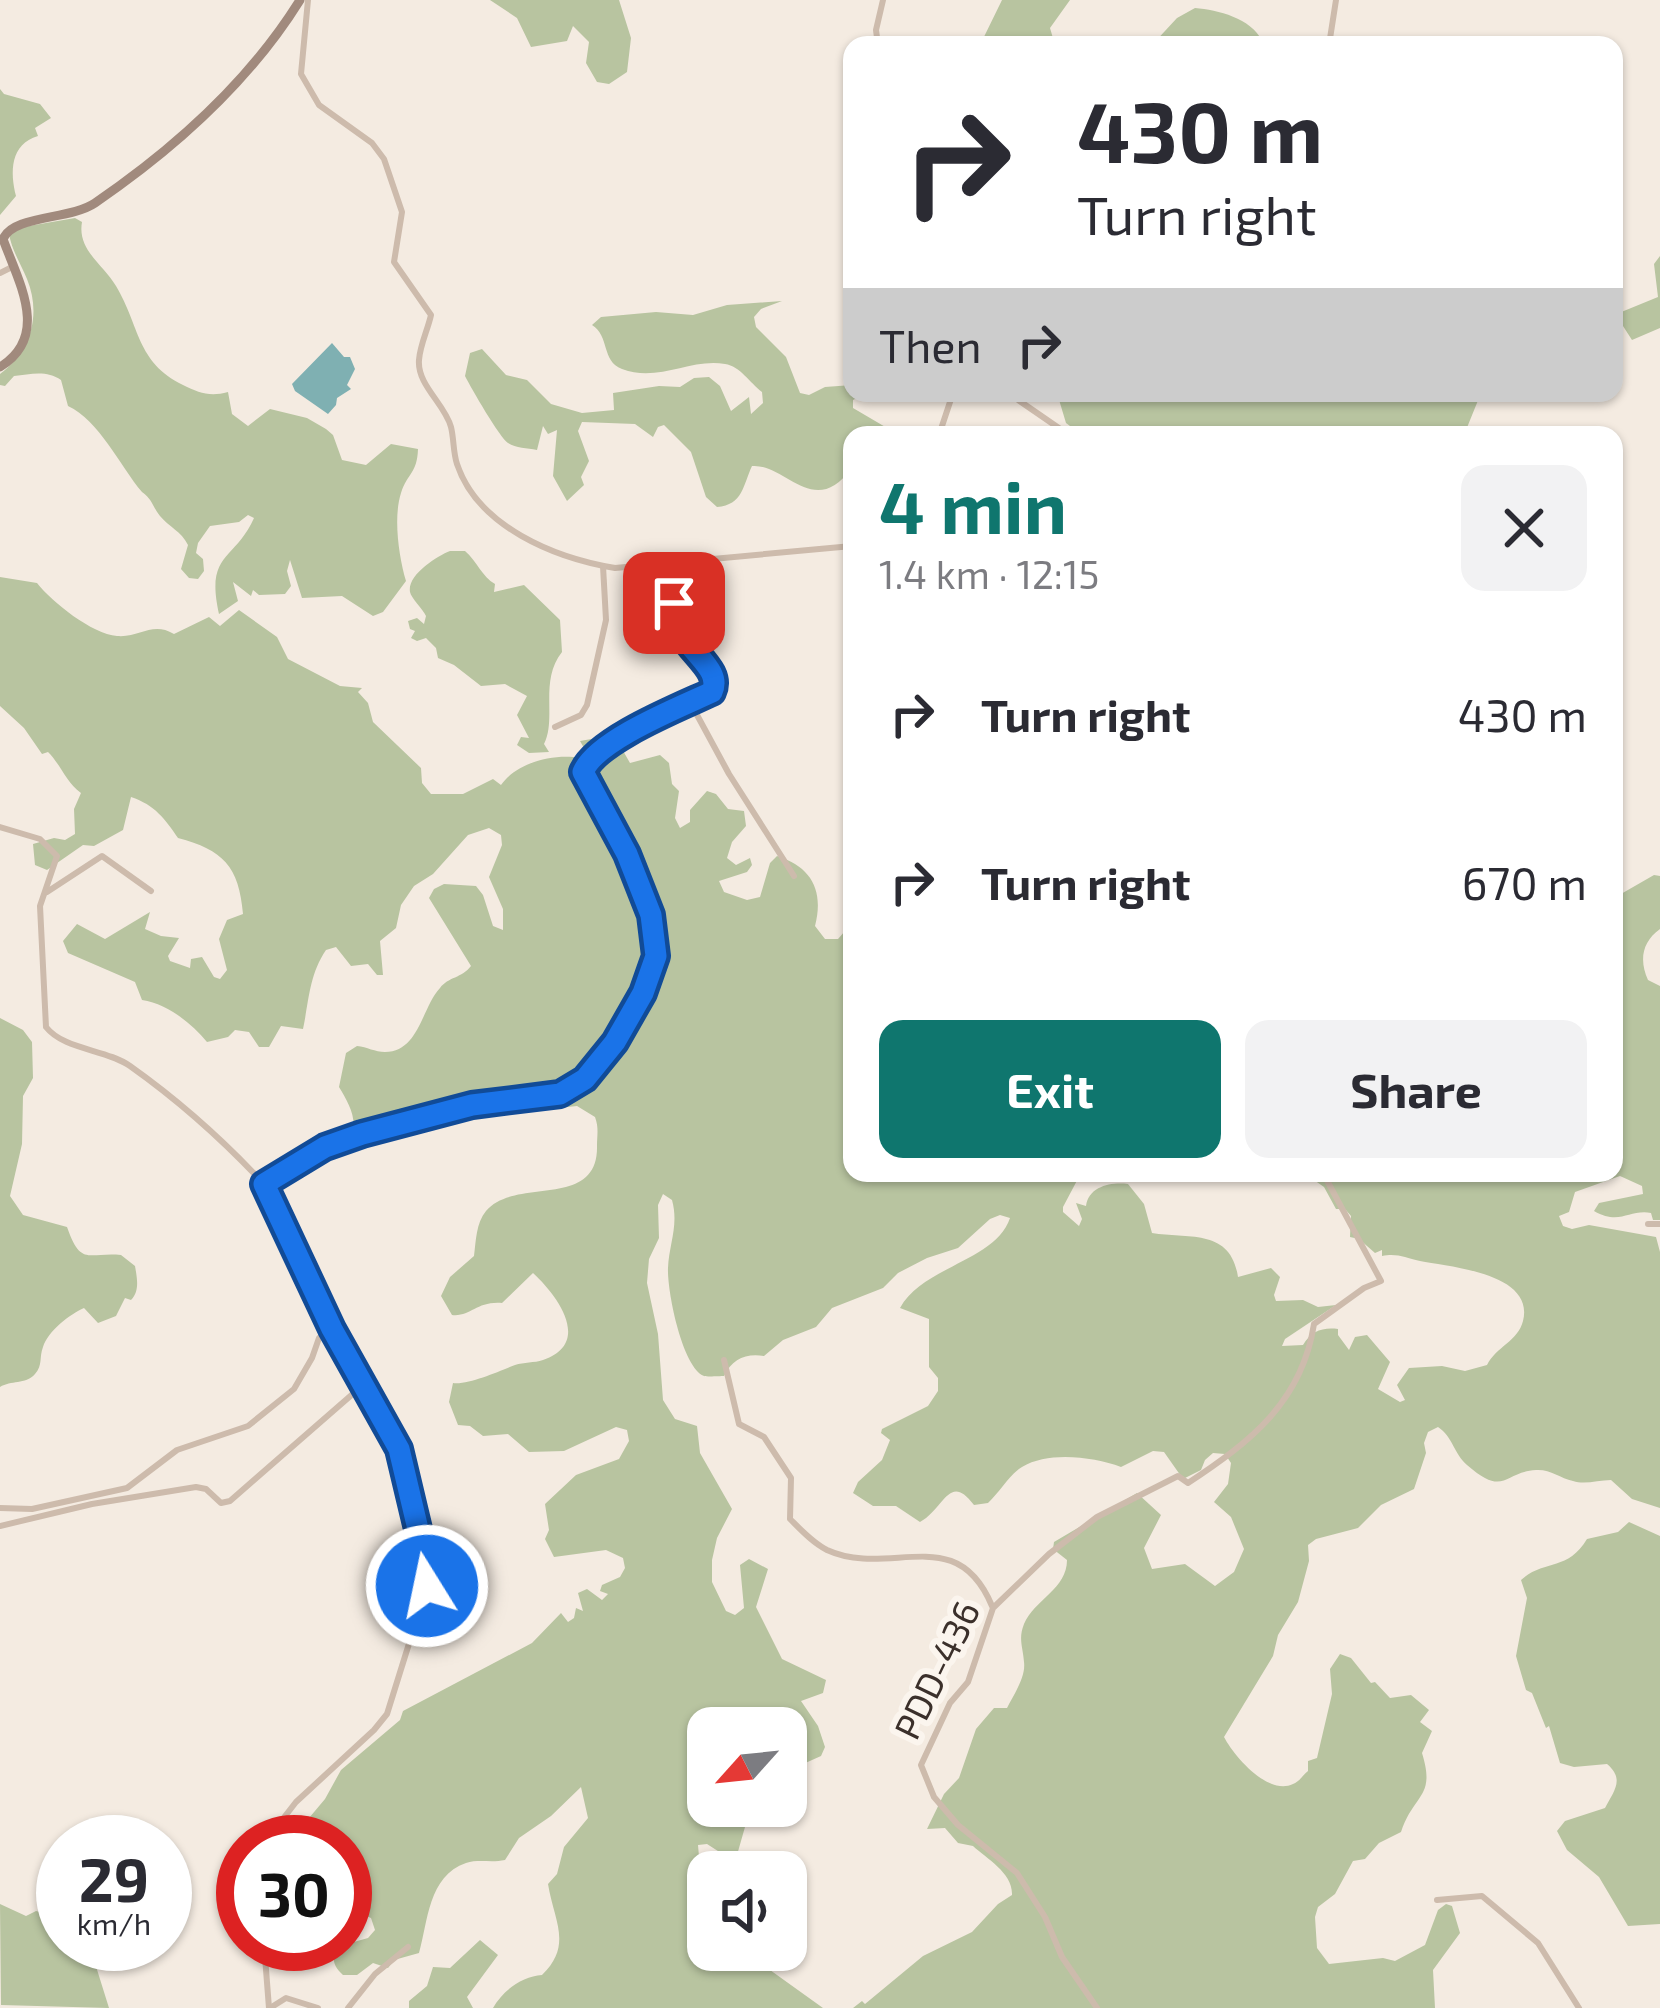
<!DOCTYPE html>
<meta charset="utf-8">
<style>
body{margin:0;font-family:"Exo 2",sans-serif;background:#f2f2f3;color:#2b2b33;height:100vh;display:flex;flex-direction:column;font-size:45px;white-space:nowrap}
*{box-sizing:border-box;margin:0}
p{font-size:39px;color:#7c7c81}
.icon{flex:none;width:66px;height:66px;fill:none;stroke:currentColor;stroke-width:2;stroke-linecap:round;stroke-linejoin:round}
.map{position:relative;flex:1;overflow:hidden}
.details{position:absolute;left:843px;top:426px;width:780px;height:756px;display:flex;flex-direction:column;background:#fff;border-radius:24px;box-shadow:0 3px 9px #0004}
.details>*{flex:none}
.guide{position:absolute;left:843px;top:36px;width:780px;height:366px;border-radius:24px;box-shadow:0 3px 9px #0004;background:#fff;color:#2b2b33;overflow:hidden}
.needle{width:78px;rotate:243deg}
.buttons{position:absolute;left:687px;top:1707px;display:grid;gap:24px}
.buttons a{display:grid;place-items:center;width:120px;height:120px;border-radius:24px;background:#fff;box-shadow:0 3px 9px #0004;font-size:60px}
.speed{position:absolute;left:36px;top:1815px;display:flex;gap:24px;font-size:60px;font-weight:700;text-align:center}
.speed>*{display:grid;place-content:center;width:156px;height:156px;border-radius:50%;background:#fff;box-shadow:0 3px 9px #0004;line-height:1}
.speed small{font-size:30px;font-weight:400}
.speed .limit{border:18px solid #d22;background:#fff;color:#111}
.pin{position:absolute;display:grid;place-items:center;width:102px;height:102px;color:#fff;margin:-51px;border-radius:24px;box-shadow:0 6px 18px #0006}
.me{position:absolute;width:132px;margin:-66px;rotate:350deg;stroke-linejoin:round;filter:drop-shadow(0 0 9px #0008)}
.turn{display:flex;align-items:center;gap:42px;height:252px;padding:0 36px;font-size:54px}
.turn .icon{width:156px;height:156px;stroke-width:2.5}
.turn b{display:block;font-size:84px;line-height:102px}
.then{display:flex;align-items:center;height:114px;padding:0 36px;background:#0003;gap:24px;font-size:45px}
.round{display:grid;place-items:center;flex:none;width:126px;height:126px;border-radius:24px;background:#f2f2f3}
.overview{display:flex;align-items:center;justify-content:space-between;height:204px;padding:0 36px}
h1{font-size:72px;font-weight:700;line-height:90px;color:#0f766e}
.cta{display:flex;gap:24px;margin-top:auto;padding:24px 36px}
.cta a{flex:1;height:138px;border-radius:24px;background:#0f766e;color:#fff;font-size:48px;font-weight:700;line-height:138px;text-align:center}
.cta a+a{background:#f2f2f3;color:#2b2b33}
ul{padding:0;list-style:none}
li{display:flex;align-items:center;gap:36px;height:168px;padding:0 36px}
li div{flex:1}
li b{display:block;font-size:45px}
li em{font-style:normal}
.map>svg:first-child{display:block}
.green{fill:#b8c4a0}
.water{fill:#7fb0b2}
.lines{fill:none;stroke-linecap:round;stroke-linejoin:round}
.street{stroke:#cdbbac;stroke-width:6}
.secondary{stroke:#a18a7d;stroke-width:9}
.route-casing{stroke:#114b97;stroke-width:30}
.route{stroke:#1a73e8;stroke-width:21}
.labels{text-anchor:middle;stroke-width:12;stroke-linejoin:round;paint-order:stroke}
.street-label{font-size:36px;fill:#3b302b;stroke:#fbf5ee}
</style>
<div class="map">
<svg width="1660" height="2008" viewBox="0 0 1660 2008">
<rect width="100%" height="100%" fill="#f4ebe1"/>
<g class="green">
<polygon points="490,0 619,0 631,38 627,72 609,84 597,82 586,63 589,42 573,26 567,41 531,47 517,18"/>
<polygon points="1002,0 1070,0 1050,28 1055,45 980,45"/>
<path d="M 1195,8 C 1218,10 1251,18 1262,41 L 1273,45 L 1152,45 L 1177,18 Z"/>
<path d="M 0,89 L 4,94 L 40,104 L 51,118 L 35,128 L 38,136 C 10,144 10,172 16,196 L 0,215 Z"/>
<path d="M 75,218 L 82,222 C 77,250 103,264 116,286 C 140,326 136,362 183,385 C 199,393 210,397 228,392 L 232,414 L 248,426 L 270,409 L 307,418 L 326,429 L 333,435 L 342,460 L 366,465 L 391,444 L 418,449 C 417,474 408,472 401,493 C 393,518 399,557 406,581 L 383,612 L 373,616 L 342,596 L 302,598 L 290,560 L 287,571 L 291,586 L 285,594 L 259,595 L 253,590 L 251,596 L 233,582 L 238,601 L 219,614 C 205,552 235,561 254,518 L 248,515 L 239,522 L 210,526 L 198,543 L 196,553 L 203,559 L 204,571 L 198,579 L 189,578 L 181,569 L 188,545 C 181,531 169,527 160,516 C 152,506 153,500 142,492 C 120,466 99,420 68,406 L 61,380 C 47,370 31,374 14,376 L 5,386 L 0,385 L 0,374 C 30,352 42,316 27,279 C 21,264 12,251 9,234 L 17,228 Z"/>
<polygon points="1660,256 1660,328 1632,340 1623,326 1614,327 1614,315 1658,297 1654,264"/>
<path d="M 782,301 L 761,309 L 754,317 L 756,327 L 786,357 L 800,393 L 809,395 L 825,387 L 852,385 L 852,393 L 866,393 L 853,400 L 853,408 L 899,435 L 852,435 L 852,467 C 815,521 785,463 752,466 C 743,485 743,505 717,507 L 706,497 L 691,452 L 664,425 L 658,427 L 653,437 L 635,424 L 582,422 L 578,431 L 589,461 L 581,477 L 584,485 L 567,501 L 553,476 L 557,430 L 548,434 L 543,426 L 537,450 C 527,448 516,448 508,443 C 500,438 471,388 465,376 L 470,353 L 482,349 L 506,375 L 527,380 L 551,404 L 582,413 L 614,410 L 613,393 L 659,386 L 680,387 L 694,378 L 709,377 L 720,386 L 731,411 L 749,397 L 751,414 L 763,403 L 762,392 C 750,383 740,366 725,364 C 690,358 658,383 622,369 C 601,361 610,336 592,325 L 601,317 L 656,312 L 693,315 L 727,305 Z"/>
<path d="M 1057,393 L 1481,393 L 1464,435 C 1424,435 1421,415 1380,435 L 1082,435 L 1066,423 Z"/>
<path d="M 450,551 L 465,551 C 477,561 482,577 495,584 L 494,592 L 524,585 L 560,620 L 562,652 C 539,681 557,718 544,744 L 549,752 L 529,753 L 517,745 L 521,737 L 529,738 L 517,715 L 527,696 L 505,684 L 481,686 L 454,665 L 438,658 L 436,648 L 426,638 L 417,641 L 411,638 L 415,631 L 410,629 L 408,621 L 417,618 L 424,624 L 426,616 C 423,609 411,598 410,592 C 407,575 437,556 450,551 Z"/>
<path d="M 0,577 L 37,583 C 52,602 92,634 117,636 C 140,638 152,621 174,634 L 209,617 L 220,626 L 239,610 L 277,637 L 288,659 L 340,686 L 362,688 L 358,692 L 368,703 L 373,722 L 421,768 L 422,783 L 431,794 L 463,794 L 493,779 L 501,785 C 516,763 554,753 580,758 L 584,748 L 580,741 L 614,735 L 630,763 L 660,755 L 669,763 L 672,784 L 679,791 L 675,818 L 680,828 L 690,822 L 690,810 L 707,791 L 716,794 L 728,809 L 744,811 L 746,826 L 732,842 L 727,858 L 736,865 L 750,858 L 752,865 L 747,872 L 719,881 L 724,892 L 747,900 L 760,897 L 770,863 L 777,856 C 812,867 824,891 815,926 L 825,939 L 838,939 L 852,923 L 852,1173 L 1081,1173 L 1063,1207 L 1063,1212 L 1079,1226 L 1082,1219 L 1076,1203 L 1086,1206 C 1089,1186 1111,1182 1128,1184 L 1144,1204 L 1152,1233 C 1188,1239 1231,1228 1238,1277 L 1271,1268 L 1280,1277 L 1274,1295 L 1276,1301 L 1303,1300 L 1318,1307 L 1336,1305 L 1285,1339 L 1282,1346 L 1303,1345 C 1311,1331 1323,1327 1338,1329 L 1338,1335 L 1349,1350 L 1355,1337 L 1367,1335 L 1390,1362 L 1378,1389 L 1400,1402 L 1405,1400 L 1397,1385 L 1409,1368 L 1442,1366 L 1465,1371 L 1487,1365 C 1496,1347 1518,1341 1523,1321 C 1535,1273 1450,1267 1420,1261 C 1405,1258 1398,1253 1382,1256 L 1382,1250 L 1375,1253 L 1359,1239 L 1350,1237 L 1351,1216 L 1345,1209 L 1336,1209 L 1324,1187 L 1314,1180 L 1314,1173 L 1614,1173 L 1614,898 L 1654,875 L 1660,876 L 1660,929 C 1642,942 1639,960 1648,980 L 1660,986 L 1660,1220 L 1653,1220 L 1651,1213 C 1629,1209 1620,1226 1594,1211 L 1599,1203 L 1643,1194 L 1642,1186 L 1620,1176 L 1575,1192 L 1569,1212 L 1559,1216 L 1563,1226 L 1572,1229 L 1589,1225 L 1656,1237 L 1660,1252 L 1660,1508 L 1632,1499 L 1611,1480 C 1598,1480 1585,1485 1573,1481 C 1560,1478 1550,1469 1536,1470 C 1503,1472 1505,1498 1467,1465 C 1454,1454 1453,1437 1438,1427 L 1428,1432 L 1424,1443 L 1426,1453 L 1414,1489 L 1381,1505 L 1358,1528 L 1316,1539 L 1308,1545 L 1309,1561 L 1298,1602 L 1278,1635 L 1273,1656 L 1224,1737 C 1234,1756 1268,1796 1293,1784 C 1299,1782 1303,1775 1308,1771 L 1308,1761 L 1317,1758 L 1332,1694 L 1330,1669 L 1340,1654 L 1351,1658 L 1371,1683 L 1375,1682 L 1390,1698 L 1411,1695 L 1429,1710 L 1420,1722 L 1432,1731 L 1422,1753 C 1436,1798 1414,1793 1401,1832 L 1379,1843 L 1365,1859 L 1353,1861 L 1335,1894 L 1318,1907 L 1315,1917 L 1317,1948 L 1329,1964 L 1383,1958 L 1395,1961 L 1425,1945 L 1438,1910 L 1446,1904 L 1452,1906 L 1460,1933 L 1433,1970 L 1435,2008 L 853,2008 L 862,2001 L 865,2004 L 923,1956 L 972,1932 L 998,1904 L 1012,1895 C 1013,1873 987,1859 973,1846 L 958,1843 L 945,1828 L 927,1829 L 944,1794 L 959,1778 L 976,1729 L 994,1708 L 1007,1708 C 1014,1694 1026,1677 1024,1662 C 1023,1647 1018,1639 1024,1624 C 1035,1599 1067,1589 1067,1560 L 1053,1549 L 1054,1542 L 1137,1493 L 1161,1515 L 1144,1548 L 1152,1569 L 1185,1564 L 1215,1586 L 1234,1572 L 1244,1549 L 1231,1517 L 1214,1502 L 1228,1484 L 1231,1463 L 1225,1454 L 1213,1453 L 1205,1460 L 1201,1470 L 1183,1479 L 1164,1452 L 1153,1451 L 1121,1467 C 1093,1457 1049,1451 1022,1467 C 1009,1475 1000,1492 988,1503 L 974,1505 C 949,1472 945,1508 920,1522 L 896,1506 L 873,1506 L 853,1493 L 858,1482 L 882,1460 L 890,1440 L 881,1433 L 882,1429 L 928,1406 L 938,1391 L 938,1378 L 929,1367 L 929,1319 L 900,1308 C 923,1266 996,1261 1010,1218 L 1000,1215 L 990,1219 L 958,1248 L 927,1258 L 898,1273 L 883,1288 L 832,1308 L 816,1327 L 783,1340 L 764,1356 C 746,1353 732,1359 724,1376 C 720,1376 708,1377 704,1376 C 682,1367 667,1290 668,1268 C 669,1244 679,1225 672,1200 L 663,1194 L 658,1205 L 659,1238 L 649,1259 L 647,1283 L 658,1334 L 663,1400 L 675,1419 L 697,1426 L 700,1453 L 732,1509 L 717,1538 L 712,1560 L 712,1582 L 726,1611 L 735,1615 L 744,1608 L 740,1565 L 749,1559 L 768,1569 L 756,1607 L 782,1659 L 826,1680 L 823,1693 L 801,1701 L 818,1726 L 825,1747 L 821,1756 L 792,1769 L 786,1776 L 786,1728 L 708,1728 L 708,1806 L 751,1806 L 735,1862 L 707,1844 L 698,1845 L 701,1880 L 697,1893 L 708,1915 L 708,1950 L 742,1950 L 823,2008 L 493,2008 C 503,1990 523,1976 542,1975 C 573,1945 554,1921 548,1884 L 557,1874 L 564,1847 L 588,1818 L 581,1787 L 551,1816 L 519,1838 L 505,1860 C 492,1863 478,1859 466,1863 C 428,1876 428,1922 419,1953 L 394,1960 L 388,1968 L 373,1963 L 357,1975 L 343,1975 C 333,1966 332,1960 336,1947 L 368,1938 L 375,1930 L 371,1918 L 361,1914 L 345,1918 L 345,1842 L 310,1842 L 304,1824 L 325,1799 L 341,1770 L 400,1720 L 403,1711 L 532,1643 L 561,1613 L 568,1622 L 574,1618 L 576,1608 L 583,1611 L 578,1593 L 587,1589 L 602,1600 L 608,1594 L 600,1591 L 602,1585 L 620,1577 L 625,1568 L 623,1558 L 606,1550 L 554,1557 L 545,1539 L 549,1530 L 545,1504 L 576,1475 L 619,1459 L 629,1441 L 627,1430 L 616,1427 L 564,1451 L 529,1452 L 508,1434 L 483,1436 L 470,1426 L 458,1425 L 449,1402 L 453,1383 C 469,1385 499,1371 515,1365 C 524,1362 534,1363 543,1360 C 593,1343 557,1295 533,1273 L 502,1303 C 476,1301 471,1317 452,1315 L 441,1296 L 450,1277 L 474,1256 C 476,1241 476,1223 486,1211 C 515,1176 599,1211 597,1145 C 597,1135 599,1128 595,1117 L 577,1106 L 512,1113 L 489,1108 L 467,1110 L 447,1115 L 413,1116 L 369,1137 L 351,1139 C 359,1120 348,1102 339,1087 L 346,1053 L 357,1046 C 367,1047 375,1052 385,1052 C 419,1052 422,1007 440,988 C 448,977 462,978 471,966 L 429,898 L 434,889 L 444,884 L 476,886 L 483,895 L 493,926 L 503,930 L 503,909 L 489,877 L 502,845 L 501,835 L 489,828 L 468,835 L 433,874 L 414,886 L 401,905 L 396,928 L 380,941 L 383,975 L 377,975 L 368,964 L 351,966 L 336,947 L 326,950 C 309,975 309,1001 303,1029 L 281,1026 L 269,1047 L 259,1047 L 249,1032 L 235,1030 L 228,1037 L 207,1042 C 191,1023 168,1004 142,1000 L 135,982 L 68,953 L 63,941 L 77,924 L 105,939 L 150,912 L 145,929 L 161,936 L 179,938 L 168,956 L 170,961 L 190,968 L 191,959 L 202,957 L 214,977 L 220,979 L 227,970 L 219,939 L 227,920 L 243,914 C 239,866 223,850 178,838 C 165,819 155,805 131,797 L 123,830 L 94,846 L 83,845 L 47,870 L 35,865 L 33,844 L 54,838 L 65,840 L 75,834 L 74,809 L 81,793 C 66,782 61,765 48,752 L 42,754 L 24,728 L 0,706 Z"/>
<path d="M 0,1018 L 23,1030 L 32,1042 L 33,1078 L 23,1096 L 22,1144 L 10,1196 L 23,1215 L 67,1227 C 81,1267 88,1252 121,1255 L 135,1266 C 137,1278 140,1291 131,1300 L 125,1298 L 116,1316 L 98,1323 L 84,1308 C 70,1314 48,1331 43,1347 C 39,1357 43,1365 35,1374 C 25,1385 11,1380 0,1387 Z"/>
<path d="M 1629,1522 L 1660,1536 L 1660,1924 L 1628,1926 L 1599,1877 L 1567,1850 L 1557,1831 L 1565,1821 L 1605,1808 C 1614,1791 1625,1779 1607,1764 L 1574,1767 L 1560,1763 L 1549,1726 L 1546,1728 L 1532,1693 L 1526,1690 L 1516,1656 L 1527,1598 L 1521,1580 C 1544,1559 1567,1572 1587,1539 L 1618,1532 Z"/>
<polygon points="0,1904 26,1916 36,1911 63,1918 63,1944 89,1944 109,2008 1,2005"/>
<polygon points="480,1940 498,1955 467,1997 473,2008 409,2008 409,2001 427,1986 433,1967 450,1968"/>
</g>
<polygon class="water" points="332,343 344,357 350,357 355,369 347,385 351,389 337,398 336,405 328,414 295,391 292,384"/>
<g class="lines">
<g class="street">
<path d="M 308,0 L 301,74 L 319,105 L 372,143 L 384,159 L 402,212 L 394,262 L 431,315 C 428,329 420,345 419,360 C 417,385 445,404 451,427 C 454,439 453,452 457,464 C 478,527 555,558 615,568 L 852,546"/>
<polyline points="878,45 876,30 883,0"/>
<polyline points="1329,45 1336,0"/>
<polyline points="0,273 14,266"/>
<polyline points="1008,393 1069,435"/>
<polyline points="939,435 953,393"/>
<polyline points="1023,435 1037,431 1062,432"/>
<polyline points="690,702 729,774 794,876"/>
<polyline points="555,727 581,715 587,705 606,620 603,566"/>
<path d="M 0,827 L 40,839 L 57,856 L 40,906 L 46,1027 C 64,1050 106,1049 130,1066 C 178,1100 224,1141 264,1184"/>
<polyline points="47,892 102,856 151,891"/>
<polyline points="1648,1224 1660,1224"/>
<path d="M 724,1360 L 739,1424 L 764,1437 L 791,1478 L 790,1519 C 801,1530 813,1543 827,1550 C 890,1579 956,1520 992,1606"/>
<polyline points="0,1508 32,1509 127,1488 177,1450 248,1426 294,1389 312,1358 319,1338 332,1329"/>
<polyline points="0,1526 92,1504 196,1487 206,1489 221,1503 230,1501 363,1385"/>
<path d="M 265,1842 L 296,1802 L 374,1730 L 387,1714 L 427,1586 L 427,1567 L 399,1449 L 332,1329 L 264,1184 L 325,1147 L 362,1134 L 472,1105 L 560,1094 L 585,1079 L 615,1042 L 643,993 L 655,955 L 651,915 L 627,854 L 584,778 L 584,768 L 614,743 L 712,693 L 717,679 L 715,673 C 671,630 666,621 689,563"/>
<polyline points="1437,1900 1482,1896 1538,1943 1579,2008"/>
<polyline points="264,1944 269,2008"/>
<polyline points="270,2008 286,1998 318,2008"/>
<polyline points="348,2008 375,1974 408,1947"/>
<path d="M 1097,2008 L 1062,1957 L 1045,1917 L 1017,1873 L 958,1825 L 934,1797 L 921,1765 L 950,1703 L 968,1682 L 993,1608 L 1049,1554 L 1097,1517 L 1178,1476 L 1188,1483 C 1250,1442 1302,1402 1314,1324 L 1364,1288 L 1381,1281 L 1323,1173"/>
</g>
<path class="secondary" d="M 0,367 C 51,336 18,281 3,239 C 13,215 70,220 95,203 C 174,149 249,82 300,0"/>
</g>
<g class="lines">
<defs>
<path id="route" d="M 427,1586 L 427,1567 L 399,1449 L 332,1329 L 264,1184 L 325,1147 L 362,1134 L 472,1105 L 560,1094 L 585,1079 L 615,1042 L 643,993 L 656,956 L 651,915 L 627,854 L 583,772 C 596,740 680,707 712,692 C 725,664 671,647 674,603"/>
</defs>
<use href="#route" class="route-casing"/>
<use href="#route" class="route"/>
</g>
<g class="labels">
<g class="street-label">
<text transform="translate(937 1670) rotate(-64)" y="13">PDD-436</text>
</g>
</g>
</svg>
<div class="buttons">
<a><svg class="needle" viewBox="-14 -14 28 28"><path d="M0-13l5 13h-10z" fill="#e53935"/><path d="M0 13l5-13h-10z" fill="#7c7c81"/></svg></a>
<a><svg class="icon" aria-label="sound" viewBox="0 0 24 24"><path d="M4 9h4l5-4v14l-5-4H4zM17 9q2 3 0 6"/></svg></a>
</div>
<div class="speed"><div>29<small>km/h</small></div><div class="limit">30</div></div>
<div class="pin" style="left:674px;top:603px;background:#d93025"><svg class="icon" aria-label="arrive" viewBox="0 0 24 24"><path d="M6 21V4h12l-3 4 3 4H6"/></svg></div>
<svg class="me" style="left:427px;top:1586px" viewBox="-20 -20 40 40"><circle r="17" fill="#1a73e8" stroke="#fff" stroke-width="3"/><path d="M0-11L8 9 0 5-8 9z" fill="#fff"/></svg>
<div class="guide">
<div class="turn"><svg class="icon" aria-label="right" viewBox="0 0 24 24"><path d="M7 20v-9h11M14 6l5 5-5 5"/></svg><div><b>430 m</b>Turn right</div></div>
<div class="then">Then<svg class="icon" aria-label="right" viewBox="0 0 24 24"><path d="M7 20v-9h11M14 6l5 5-5 5"/></svg></div>
</div>
<section class="details">
<div class="overview"><div><h1>4 min</h1><p>1.4 km · 12:15</p></div><a class="round"><svg class="icon" aria-label="close" viewBox="0 0 24 24"><path d="M6 6l12 12M18 6L6 18"/></svg></a></div>
<ul>
<li><svg class="icon" aria-label="right" viewBox="0 0 24 24"><path d="M7 20v-9h11M14 6l5 5-5 5"/></svg><div><b>Turn right</b></div><em>430 m</em></li>
<li><svg class="icon" aria-label="right" viewBox="0 0 24 24"><path d="M7 20v-9h11M14 6l5 5-5 5"/></svg><div><b>Turn right</b></div><em>670 m</em></li>
</ul>
<div class="cta"><a>Exit</a><a>Share</a></div>
</section>
</div>
